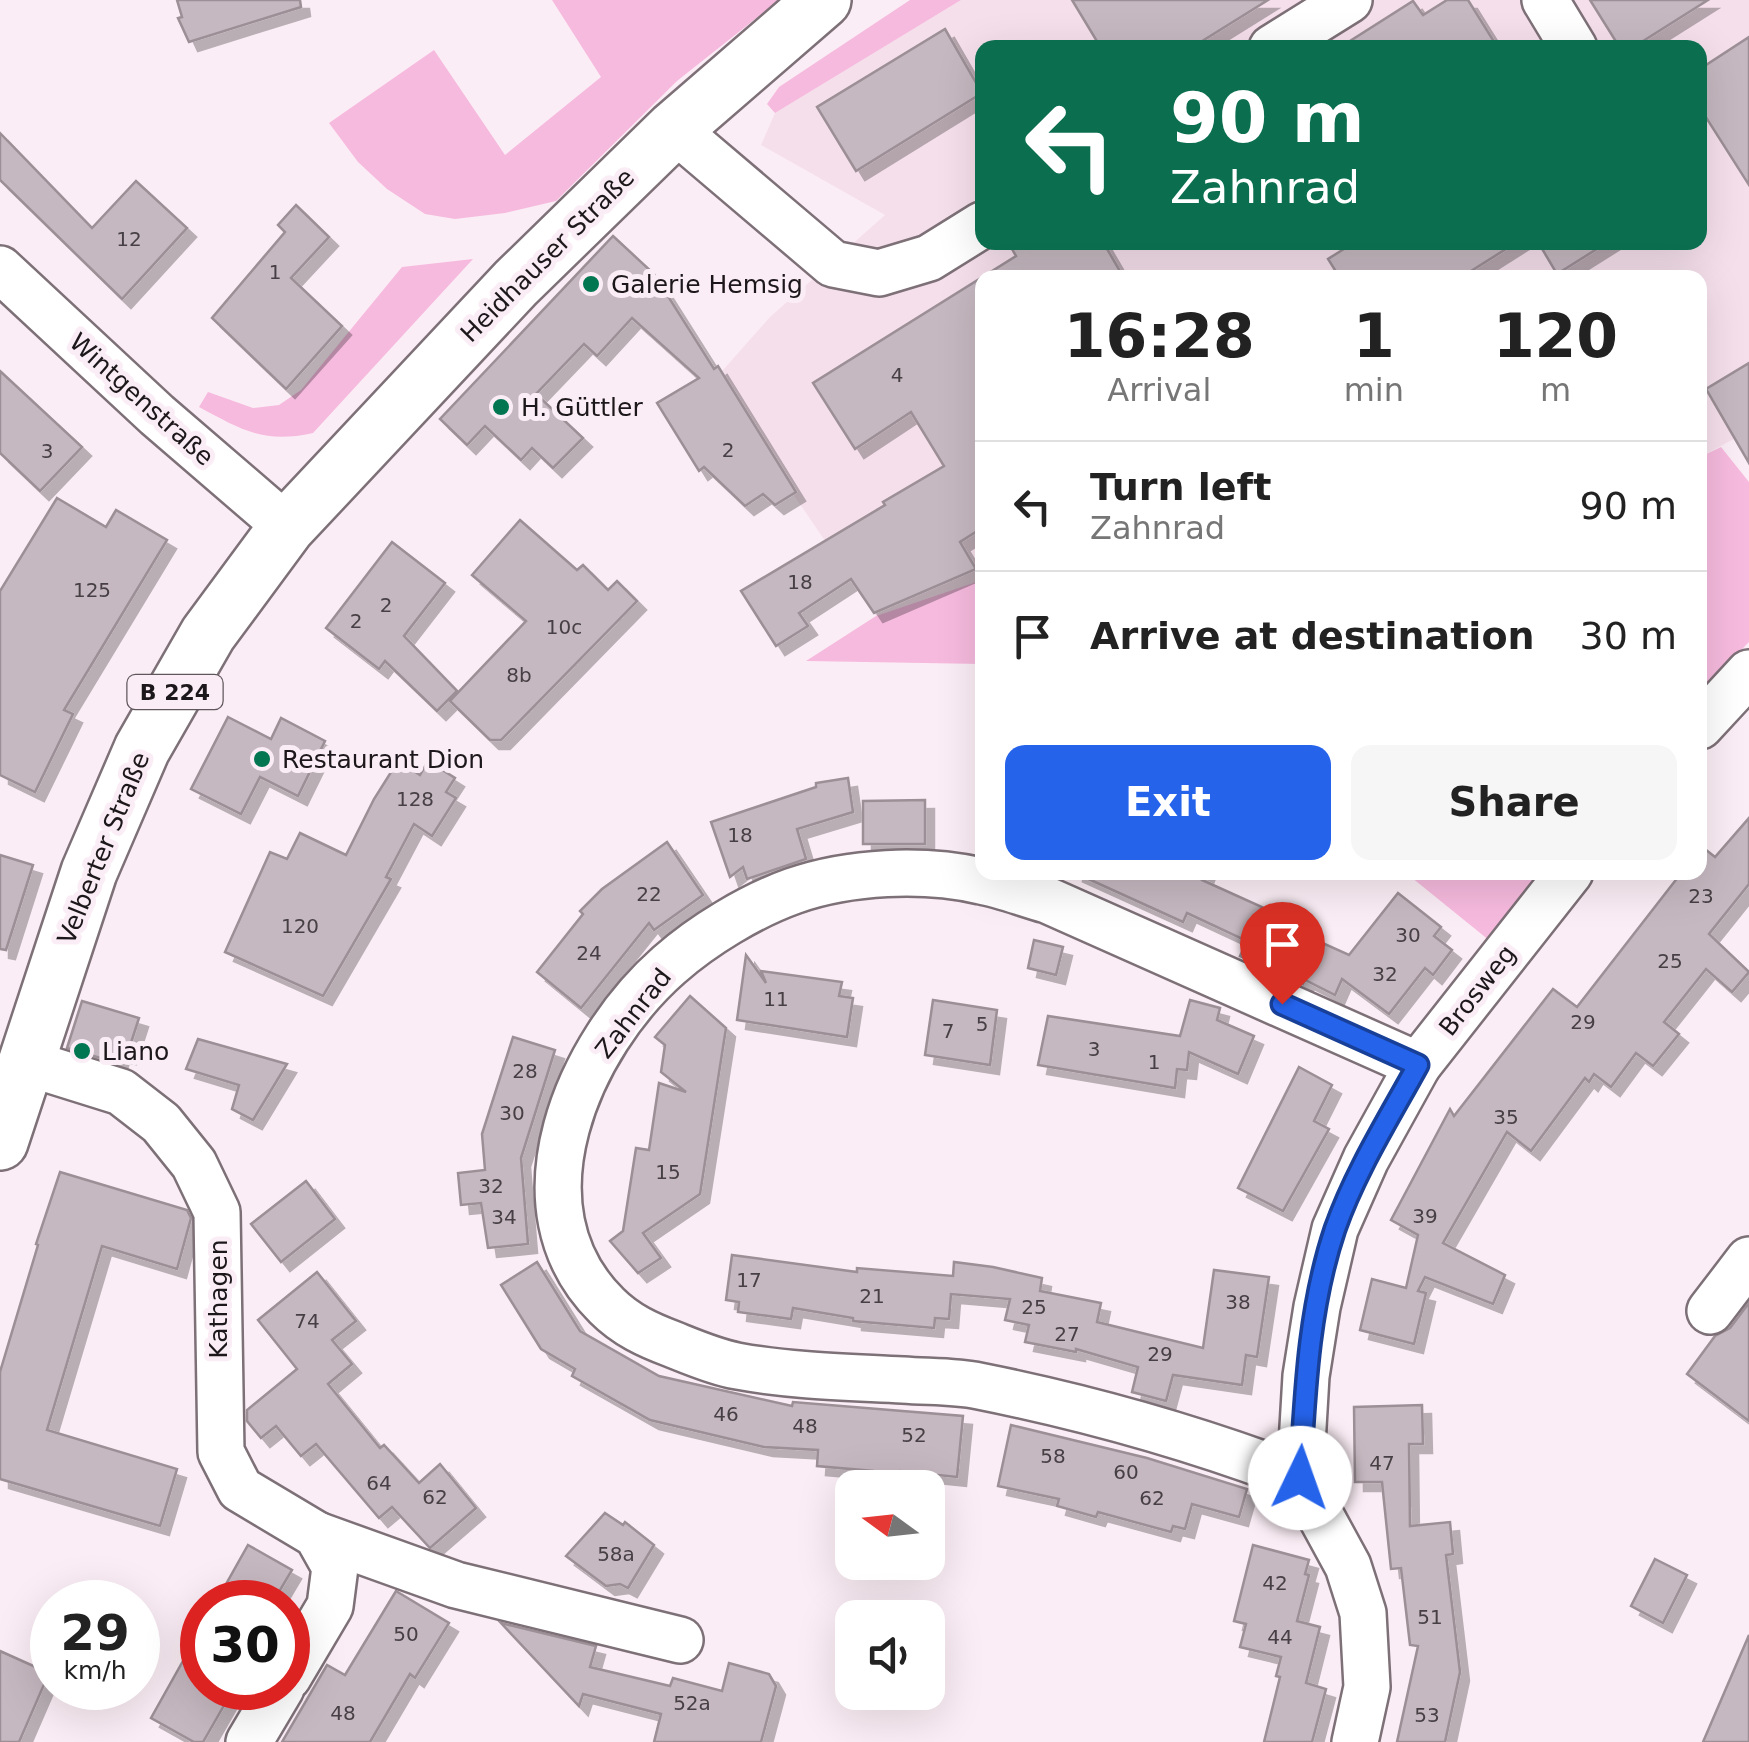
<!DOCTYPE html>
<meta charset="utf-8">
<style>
body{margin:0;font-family:"DejaVu Sans",sans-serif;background:#f6f6f6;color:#222;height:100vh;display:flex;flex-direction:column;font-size:38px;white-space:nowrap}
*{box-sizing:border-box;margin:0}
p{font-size:32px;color:#767676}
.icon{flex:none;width:55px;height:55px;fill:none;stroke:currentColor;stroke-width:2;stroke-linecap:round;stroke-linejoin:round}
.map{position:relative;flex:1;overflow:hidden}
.sheet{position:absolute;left:975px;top:270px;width:732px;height:610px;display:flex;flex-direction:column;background:#fff;border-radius:20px;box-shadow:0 10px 40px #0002}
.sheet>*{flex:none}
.top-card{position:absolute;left:975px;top:40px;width:732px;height:210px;border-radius:20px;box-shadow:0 10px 40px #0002;background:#0b6e4f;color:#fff;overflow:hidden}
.needle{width:65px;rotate:285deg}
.fabs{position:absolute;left:835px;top:1470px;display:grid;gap:20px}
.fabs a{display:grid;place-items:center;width:110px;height:110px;border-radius:20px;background:#fff;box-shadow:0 10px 40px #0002;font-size:50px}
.speed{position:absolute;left:30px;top:1580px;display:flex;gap:20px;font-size:50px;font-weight:700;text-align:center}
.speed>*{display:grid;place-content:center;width:130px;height:130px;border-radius:50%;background:#fff;box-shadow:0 10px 40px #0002;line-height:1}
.speed small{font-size:25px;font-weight:400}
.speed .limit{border:15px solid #d22;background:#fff;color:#111}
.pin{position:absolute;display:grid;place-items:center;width:85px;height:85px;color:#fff;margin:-102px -42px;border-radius:50% 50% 50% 0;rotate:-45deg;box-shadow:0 0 10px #0007}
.pin .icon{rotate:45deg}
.me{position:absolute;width:110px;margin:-55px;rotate:3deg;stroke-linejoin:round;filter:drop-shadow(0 0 8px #0008)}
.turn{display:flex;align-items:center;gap:35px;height:210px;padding:0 30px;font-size:45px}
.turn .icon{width:130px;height:130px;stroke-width:2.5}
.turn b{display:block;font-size:70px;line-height:85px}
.eta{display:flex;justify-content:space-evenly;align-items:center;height:170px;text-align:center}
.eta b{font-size:60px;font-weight:800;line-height:70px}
.action{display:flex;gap:20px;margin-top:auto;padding:20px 30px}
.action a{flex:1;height:115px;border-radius:20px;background:#2563eb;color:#fff;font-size:40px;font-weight:800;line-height:115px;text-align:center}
.action a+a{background:#f6f6f6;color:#222}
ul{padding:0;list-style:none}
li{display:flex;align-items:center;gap:30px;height:130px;padding:0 30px;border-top:2px solid #e0e0e0}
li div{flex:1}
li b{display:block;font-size:38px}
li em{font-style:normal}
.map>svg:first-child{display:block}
.built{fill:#f5dfeb;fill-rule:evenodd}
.green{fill:#f6bade}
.building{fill:#c6b8c0;stroke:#9c8f96;stroke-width:2.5;filter:url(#shadow)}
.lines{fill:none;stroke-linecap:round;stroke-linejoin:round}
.minor-casing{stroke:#7d7077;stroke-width:50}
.major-casing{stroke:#7d7077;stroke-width:60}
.minor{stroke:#fff;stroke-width:45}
.major{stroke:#fff;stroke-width:55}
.route-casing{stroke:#184099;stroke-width:25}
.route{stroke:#2563eb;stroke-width:18}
.poi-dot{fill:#027651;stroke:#fbedf5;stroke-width:4}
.labels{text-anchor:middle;stroke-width:10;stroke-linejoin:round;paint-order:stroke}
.number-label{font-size:20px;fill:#463f44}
.shield{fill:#fbedf5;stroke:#5f575c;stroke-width:2.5}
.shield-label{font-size:22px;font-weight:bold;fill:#1c171a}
.street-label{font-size:25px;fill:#1c171a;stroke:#fbedf5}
.poi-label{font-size:25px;fill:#1c171a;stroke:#fbedf5;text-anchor:start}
</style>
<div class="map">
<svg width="1749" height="1742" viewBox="0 0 1749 1742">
<defs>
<filter id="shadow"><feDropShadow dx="9" dy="9" stdDeviation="0" flood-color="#0004"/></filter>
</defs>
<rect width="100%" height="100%" fill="#fbedf5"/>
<path class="built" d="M 961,0 L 1749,0 L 1749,431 L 1700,457 L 1700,278 L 982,278 L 982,580 L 876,616 L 715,379 L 770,317 L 885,215 L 761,145 L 775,113 ZM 982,48 L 1700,48 L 1700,242 L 982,242 Z"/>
<g class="green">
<polygon points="552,0 779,0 677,81 556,201 505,213 455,219 425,214 387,189 358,162 329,123 434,50 505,155 601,77"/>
<polygon points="910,0 961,0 775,113 767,104 779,87"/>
<path d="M 473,259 L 313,433 C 264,444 242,430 199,407 L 208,392 L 253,408 L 279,405 L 301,390 L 402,267 Z"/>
<polygon points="1721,447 1749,482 1749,642 1700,692 1700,457"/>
<polygon points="982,580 982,664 806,661 876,616"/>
<polygon points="1406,873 1545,873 1490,941"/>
</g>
<g class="building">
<polygon points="177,0 300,0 301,7 189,42 178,18 182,17"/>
<polygon points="1072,0 1268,0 1191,48 1101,48"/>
<polygon points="1447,0 1468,0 1498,48 1339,48 1413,1 1423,15"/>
<polygon points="1590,0 1708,0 1632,48 1620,48"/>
<polygon points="945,29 982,93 856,171 817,107"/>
<polygon points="1749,37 1749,185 1700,108 1700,69"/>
<polygon points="0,133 92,228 136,181 187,228 122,299 0,180"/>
<polygon points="296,205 329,237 291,278 342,326 286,389 212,318 285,232 278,225"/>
<polygon points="613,236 654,274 714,369 718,366 796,492 775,505 763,494 745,506 704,467 699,471 657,403 699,378 632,318 597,356 584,344 536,394 583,438 553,468 532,448 521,460 485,426 467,445 440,419"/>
<polygon points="1008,242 1103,242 1124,278 982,278 982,528 960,542 976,569 874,613 851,579 799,613 808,626 776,646 741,591 885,505 883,502 944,466 911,412 855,449 813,383 1016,256"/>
<polygon points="1355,242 1517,242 1460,278 1340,278 1328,259"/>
<polygon points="1538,242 1608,242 1557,274"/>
<polygon points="1749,363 1749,463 1706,389"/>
<polygon points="0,371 82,447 40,491 0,453"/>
<polygon points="57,498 106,527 116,510 167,540 64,710 73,714 35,792 0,775 0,591"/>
<polygon points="520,520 577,570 583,565 608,590 617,581 637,601 501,740 490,740 450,701 526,621 472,575"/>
<polygon points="392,542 445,583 404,636 457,691 437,711 385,661 379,669 326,628"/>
<polygon points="228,717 271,739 281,718 325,741 298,796 260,777 241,814 191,789"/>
<polygon points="398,761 420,775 428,761 455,778 446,792 456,798 432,836 414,824 386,877 391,879 323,996 225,952 270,852 287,859 300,833 346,855 374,799"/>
<polygon points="848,778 853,812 797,829 806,859 747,879 743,867 730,877 711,822 816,787 816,783"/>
<polygon points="925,800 925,844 863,844 863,801"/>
<polygon points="1749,818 1749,884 1709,934 1749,972 1732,992 1706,969 1664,1022 1679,1034 1653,1066 1636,1053 1611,1087 1594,1074 1589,1082 1585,1078 1531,1151 1507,1132 1443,1243 1505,1275 1493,1304 1425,1277 1418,1291 1426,1293 1414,1344 1360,1330 1372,1279 1406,1288 1418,1235 1391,1220 1450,1109 1454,1116 1553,989 1577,1007 1682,872 1700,872 1700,845 1715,857"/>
<polygon points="667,842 703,895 654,930 649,923 581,1008 537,972 583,914 580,911 602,889"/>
<polygon points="0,855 33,865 6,950 0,949"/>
<polygon points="1073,872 1205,872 1202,880 1262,907 1258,914 1349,955 1398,893 1441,927 1434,936 1452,950 1433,975 1425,968 1389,1014 1342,979 1335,995 1305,980 1303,984 1240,956 1247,941 1187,913 1183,922"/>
<polygon points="1034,940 1063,947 1056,975 1028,968"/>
<polygon points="746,955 766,983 761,971 842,982 839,996 853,998 847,1037 737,1020"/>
<polygon points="690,996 726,1028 700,1194 643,1233 661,1258 638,1273 610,1241 623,1231 636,1148 649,1150 659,1083 686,1092 661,1072 665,1045 655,1037"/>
<polygon points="933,1000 997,1010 990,1065 925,1055"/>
<polygon points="1190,1000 1220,1008 1217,1020 1254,1036 1238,1074 1189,1052 1187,1070 1177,1069 1175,1088 1038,1065 1048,1016 1180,1036"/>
<polygon points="82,1001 139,1018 127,1055 120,1054 117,1063 67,1048"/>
<polygon points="513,1037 555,1050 521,1158 528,1244 488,1248 481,1203 461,1205 458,1173 485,1170 482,1134"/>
<polygon points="198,1039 287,1064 253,1120 232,1109 239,1085 186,1069"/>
<polygon points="1299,1067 1332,1085 1314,1121 1329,1129 1283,1211 1238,1188"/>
<polygon points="60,1172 187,1210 191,1218 177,1269 102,1246 47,1430 177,1469 160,1526 0,1479 0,1372 38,1245 36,1244"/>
<polygon points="306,1181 335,1219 281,1262 251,1224"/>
<polygon points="732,1255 857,1272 857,1268 953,1276 954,1262 993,1267 1042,1278 1040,1291 1101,1303 1097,1322 1203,1348 1214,1270 1269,1277 1257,1357 1246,1355 1242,1385 1173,1375 1166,1401 1132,1392 1138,1367 1076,1349 1076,1352 1025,1342 1029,1325 1005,1320 1010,1299 951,1294 949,1319 935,1318 934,1328 853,1321 853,1318 793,1308 791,1319 738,1312 739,1302 726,1300"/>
<polygon points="537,1262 580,1331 659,1376 792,1406 793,1402 963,1416 957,1477 900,1471 897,1488 871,1488 873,1471 817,1466 818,1450 764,1447 650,1420 572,1376 575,1369 541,1349 501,1285"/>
<polygon points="317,1272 356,1321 332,1340 352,1364 328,1384 380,1448 384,1445 419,1483 440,1464 476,1508 430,1548 392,1507 379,1518 316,1444 301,1456 276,1426 261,1438 247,1421 247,1410 297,1369 258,1320"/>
<polygon points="1749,1303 1749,1421 1687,1374 1715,1336 1730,1328"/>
<polygon points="1422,1405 1423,1444 1409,1444 1410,1526 1450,1522 1453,1554 1446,1555 1460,1672 1445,1742 1397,1742 1418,1646 1410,1645 1401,1568 1391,1569 1382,1482 1355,1482 1354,1407"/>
<polygon points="1011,1425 1147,1458 1247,1489 1239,1517 1192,1504 1185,1529 1173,1526 1171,1532 1098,1512 1096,1517 1057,1506 1059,1499 998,1486"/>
<polygon points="605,1513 623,1525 625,1522 654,1545 628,1588 620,1584 606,1586 566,1556"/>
<polygon points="248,1545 292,1570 273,1602 216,1602"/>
<polygon points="1253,1545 1309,1560 1305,1574 1309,1575 1297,1621 1320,1627 1306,1683 1326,1689 1312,1742 1264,1742 1280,1677 1276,1676 1281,1657 1240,1647 1246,1624 1234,1621"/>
<polygon points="1655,1559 1687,1575 1663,1623 1631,1606"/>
<polygon points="396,1591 449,1623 415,1678 410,1674 370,1742 282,1742 327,1665 345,1675"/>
<polygon points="501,1623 596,1646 590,1667 670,1686 673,1678 722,1691 729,1663 769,1674 776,1686 761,1742 654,1742 661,1714 583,1694 579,1706"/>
<polygon points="202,1627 202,1688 234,1688 203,1742 194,1742 151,1718"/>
<polygon points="1749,1635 1749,1742 1703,1742"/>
<polygon points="0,1651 49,1673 19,1742 0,1742"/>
</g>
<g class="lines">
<defs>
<g id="minor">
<polyline points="1545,0 1574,48"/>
<polyline points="1272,48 1349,0"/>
<polyline points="674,129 833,264 879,273 929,258 982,225"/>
<polyline points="0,269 157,415 287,527"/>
<polyline points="1700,726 1749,673"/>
<polyline points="25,1062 121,1092 161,1123 194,1164 217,1212 221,1452 240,1489 317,1535 335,1567 330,1606 288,1677"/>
<polyline points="1710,1311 1749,1260"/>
<path d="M 1300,1478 C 1195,1438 1089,1408 979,1386 C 955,1381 928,1382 903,1380 C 848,1377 791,1376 737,1366 C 715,1362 692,1352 672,1344 C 648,1335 626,1325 607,1306 C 506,1207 579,1044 669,965 C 703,935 751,906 793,891 C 850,871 923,868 981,881 C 1003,885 1025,894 1047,900 L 1418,1065"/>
<polyline points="317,1535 456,1585 680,1640"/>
<polyline points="249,1742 281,1688"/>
<polyline points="1355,1742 1367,1687 1363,1613 1348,1566 1300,1478 1306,1376 1317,1307 1335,1229 1366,1159 1418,1065 1570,872"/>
</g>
<polyline id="major" points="0,1142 89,872 142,749 208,634 287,527 516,283 674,129 823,0"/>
</defs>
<use href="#minor" class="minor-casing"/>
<use href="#major" class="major-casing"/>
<use href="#minor" class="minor"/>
<use href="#major" class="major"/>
</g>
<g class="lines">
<defs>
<path id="route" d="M 1282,1004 L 1418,1065 C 1389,1118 1355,1172 1335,1229 C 1308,1309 1305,1395 1300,1478"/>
</defs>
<use href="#route" class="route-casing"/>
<use href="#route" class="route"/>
</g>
<g class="poi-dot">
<circle cx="591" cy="284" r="10"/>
<circle cx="501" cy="407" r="10"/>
<circle cx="262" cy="759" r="10"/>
<circle cx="82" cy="1051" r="10"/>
</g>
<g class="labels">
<g class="number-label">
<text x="129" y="246">12</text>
<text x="275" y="279">1</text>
<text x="897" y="382">4</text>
<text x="728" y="457">2</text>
<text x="47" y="458">3</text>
<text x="800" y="589">18</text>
<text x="92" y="597">125</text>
<text x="386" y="612">2</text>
<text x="356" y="628">2</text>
<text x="564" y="634">10c</text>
<text x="519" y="682">8b</text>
<text x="415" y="806">128</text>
<text x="740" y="842">18</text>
<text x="649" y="901">22</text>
<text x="1701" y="903">23</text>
<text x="300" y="933">120</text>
<text x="1408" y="942">30</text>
<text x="589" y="960">24</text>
<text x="1670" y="968">25</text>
<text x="1385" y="981">32</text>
<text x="776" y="1006">11</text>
<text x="1583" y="1029">29</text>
<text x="982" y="1031">5</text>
<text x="948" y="1038">7</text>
<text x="1094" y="1056">3</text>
<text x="1154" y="1069">1</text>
<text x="525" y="1078">28</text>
<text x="512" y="1120">30</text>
<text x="1506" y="1124">35</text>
<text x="668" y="1179">15</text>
<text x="491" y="1193">32</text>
<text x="1425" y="1223">39</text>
<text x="504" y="1224">34</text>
<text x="749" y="1287">17</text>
<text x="872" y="1303">21</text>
<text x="1238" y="1309">38</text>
<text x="1034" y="1314">25</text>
<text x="307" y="1328">74</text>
<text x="1067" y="1341">27</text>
<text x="1160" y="1361">29</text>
<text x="726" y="1421">46</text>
<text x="805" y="1433">48</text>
<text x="914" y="1442">52</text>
<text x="1053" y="1463">58</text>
<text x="1382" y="1470">47</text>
<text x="1126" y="1479">60</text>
<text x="379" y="1490">64</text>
<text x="435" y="1504">62</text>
<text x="1152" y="1505">62</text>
<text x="616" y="1561">58a</text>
<text x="1275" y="1590">42</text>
<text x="1430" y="1624">51</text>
<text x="406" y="1641">50</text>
<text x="1280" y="1644">44</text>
<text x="692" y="1710">52a</text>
<text x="343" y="1720">48</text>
<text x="1427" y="1722">53</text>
</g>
<rect class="shield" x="127.5" y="675" width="95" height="34" rx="8"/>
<g class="shield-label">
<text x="175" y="700">B 224</text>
</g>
<g class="street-label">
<text transform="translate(547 255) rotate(-45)" y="9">Heidhauser Straße</text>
<text transform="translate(142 399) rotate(42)" y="9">Wintgenstraße</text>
<text transform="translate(103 848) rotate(-68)" y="9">Velberter Straße</text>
<text transform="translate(1477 990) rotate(-52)" y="9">Brosweg</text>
<text transform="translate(633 1013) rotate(-52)" y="9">Zahnrad</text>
<text transform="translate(218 1299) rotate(-90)" y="9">Kathagen</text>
</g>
<g class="poi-label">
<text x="611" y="293">Galerie Hemsig</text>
<text x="521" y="416">H. Güttler</text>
<text x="282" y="768">Restaurant Dion</text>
<text x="102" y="1060">Liano</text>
</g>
</g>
</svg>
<div class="fabs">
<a><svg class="needle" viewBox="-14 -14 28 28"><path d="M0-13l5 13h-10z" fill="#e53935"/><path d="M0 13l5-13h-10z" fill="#767676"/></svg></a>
<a><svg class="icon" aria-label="sound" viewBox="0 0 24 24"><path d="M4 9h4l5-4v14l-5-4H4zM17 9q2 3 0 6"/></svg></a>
</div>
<div class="speed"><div>29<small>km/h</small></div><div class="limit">30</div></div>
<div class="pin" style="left:1282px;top:1004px;background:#d93025"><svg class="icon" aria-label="arrive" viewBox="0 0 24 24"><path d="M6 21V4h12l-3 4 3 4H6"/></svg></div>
<svg class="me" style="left:1300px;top:1478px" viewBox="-20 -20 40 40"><circle r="19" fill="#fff"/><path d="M0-13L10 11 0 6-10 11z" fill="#2563eb"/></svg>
<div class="top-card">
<div class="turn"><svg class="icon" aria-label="left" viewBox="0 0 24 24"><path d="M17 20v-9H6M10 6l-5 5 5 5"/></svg><div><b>90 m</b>Zahnrad</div></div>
</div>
<section class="sheet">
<div class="eta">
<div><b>16:28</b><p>Arrival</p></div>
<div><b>1</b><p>min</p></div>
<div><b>120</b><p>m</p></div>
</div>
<ul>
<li><svg class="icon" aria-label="left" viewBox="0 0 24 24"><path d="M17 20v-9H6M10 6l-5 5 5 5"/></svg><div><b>Turn left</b><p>Zahnrad</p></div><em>90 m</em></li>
<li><svg class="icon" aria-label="arrive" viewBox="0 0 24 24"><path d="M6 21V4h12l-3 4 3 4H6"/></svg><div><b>Arrive at destination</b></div><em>30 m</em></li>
</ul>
<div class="action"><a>Exit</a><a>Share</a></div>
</section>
</div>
